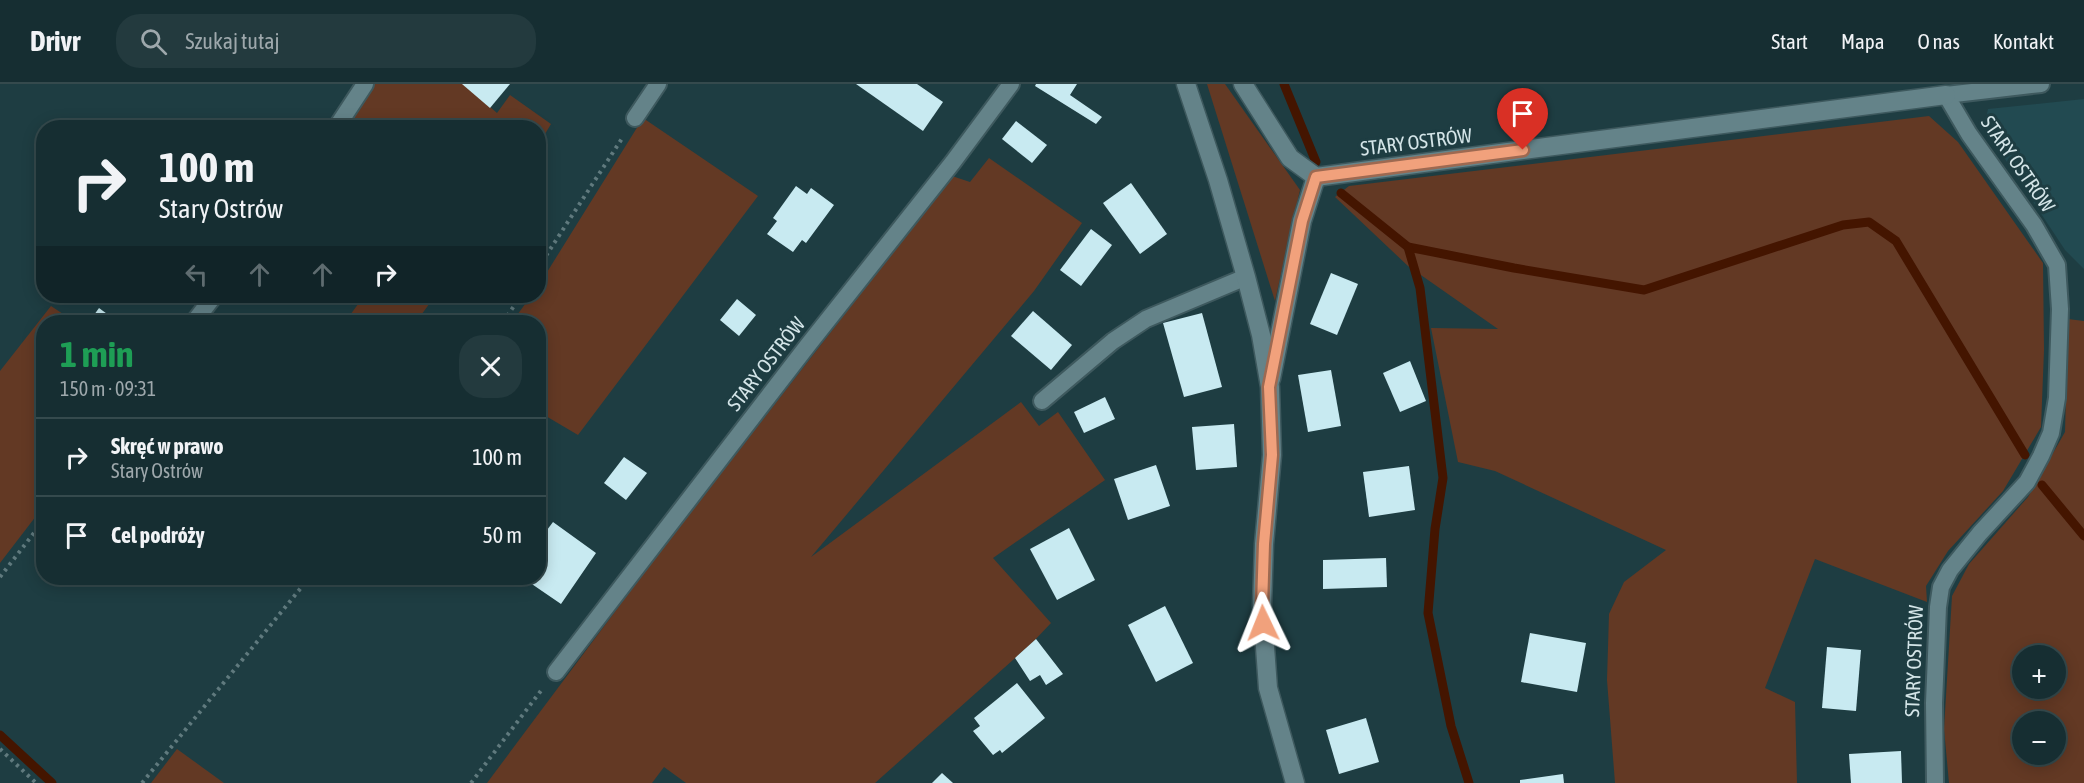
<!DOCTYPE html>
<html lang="pl">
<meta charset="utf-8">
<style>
body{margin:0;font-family:"Asap Condensed",sans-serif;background:#233a3e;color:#f1f3f6;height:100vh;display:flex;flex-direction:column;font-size:22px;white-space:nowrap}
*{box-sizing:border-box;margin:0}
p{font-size:20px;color:#9ea8ac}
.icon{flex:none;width:33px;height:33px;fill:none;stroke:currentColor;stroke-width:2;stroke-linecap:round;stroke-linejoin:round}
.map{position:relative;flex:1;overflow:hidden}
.panel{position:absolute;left:36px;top:231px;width:510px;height:270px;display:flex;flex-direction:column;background:#162e32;border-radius:24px;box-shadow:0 3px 15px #0003,0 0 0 2px #354a4d}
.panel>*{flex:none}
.top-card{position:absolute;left:36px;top:36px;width:510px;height:183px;border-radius:24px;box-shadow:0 3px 15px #0003,0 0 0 2px #354a4d;background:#162e32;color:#f1f3f6;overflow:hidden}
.controls{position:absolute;left:2012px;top:561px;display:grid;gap:12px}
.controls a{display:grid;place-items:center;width:54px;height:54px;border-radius:50%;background:#162e32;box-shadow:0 3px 15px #0003,0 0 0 2px #354a4d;font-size:30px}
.pin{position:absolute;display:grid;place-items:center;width:51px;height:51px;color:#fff;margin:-62px -26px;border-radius:50% 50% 50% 0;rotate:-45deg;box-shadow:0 0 6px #0007}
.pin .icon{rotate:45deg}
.me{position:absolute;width:66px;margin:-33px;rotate:358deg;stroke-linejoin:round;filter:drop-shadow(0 0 4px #0008)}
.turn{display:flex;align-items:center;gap:21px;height:126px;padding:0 24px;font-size:27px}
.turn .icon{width:78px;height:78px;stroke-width:2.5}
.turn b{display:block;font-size:42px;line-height:51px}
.lanes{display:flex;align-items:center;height:57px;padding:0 24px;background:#0003;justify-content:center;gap:30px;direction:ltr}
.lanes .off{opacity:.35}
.round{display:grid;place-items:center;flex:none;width:63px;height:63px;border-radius:24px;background:#233a3e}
.overview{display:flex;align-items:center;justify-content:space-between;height:102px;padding:0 24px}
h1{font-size:36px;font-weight:700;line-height:45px;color:#1e9e55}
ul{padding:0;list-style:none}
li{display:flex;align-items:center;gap:18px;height:78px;padding:0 24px;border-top:2px solid #354a4d}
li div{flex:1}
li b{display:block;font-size:22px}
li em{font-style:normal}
header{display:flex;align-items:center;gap:36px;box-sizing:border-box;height:84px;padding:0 30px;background:#162e32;border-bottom:2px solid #354a4d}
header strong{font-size:28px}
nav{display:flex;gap:33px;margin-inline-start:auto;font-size:21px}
.search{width:420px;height:54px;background:#233a3e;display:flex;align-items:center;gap:15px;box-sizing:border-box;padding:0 21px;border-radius:24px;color:#9ea8ac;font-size:22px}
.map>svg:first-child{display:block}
.built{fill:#224a51}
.green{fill:#633924;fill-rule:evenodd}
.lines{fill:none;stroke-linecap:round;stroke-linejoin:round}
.stream{stroke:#441500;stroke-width:9}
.building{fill:#c8eaf1}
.lane-casing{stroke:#3e595e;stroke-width:20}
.street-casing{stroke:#3e595e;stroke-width:21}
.path{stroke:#607a7e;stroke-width:4;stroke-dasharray:3 4.5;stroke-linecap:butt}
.lane{stroke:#648389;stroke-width:16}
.street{stroke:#648389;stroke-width:18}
.route-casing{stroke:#9d6951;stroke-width:15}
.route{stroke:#f1a17c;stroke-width:10}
.labels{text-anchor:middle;stroke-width:6;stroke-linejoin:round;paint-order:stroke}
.street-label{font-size:20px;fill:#d4e5e8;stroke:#1e3d42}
</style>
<header>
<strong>Drivr</strong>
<div class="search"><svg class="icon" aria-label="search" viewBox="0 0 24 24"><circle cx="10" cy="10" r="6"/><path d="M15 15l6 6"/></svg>Szukaj tutaj</div>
<nav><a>Start</a><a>Mapa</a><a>O nas</a><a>Kontakt</a></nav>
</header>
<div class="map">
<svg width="2084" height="699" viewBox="0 0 2084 699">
<rect width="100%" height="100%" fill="#1e3d42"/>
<polygon class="built" points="2084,15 2084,185 2065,166 1984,43 1988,25"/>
<g class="green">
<polygon points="374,0 464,0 497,29 510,11 551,40 539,60 538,44 344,44"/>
<polygon points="1207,0 1225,0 1300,106 1275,217"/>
<polygon points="1929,32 1958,58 2043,179 2044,266 2041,343 2003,407 1948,467 1926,502 1927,518 1815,475 1765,604 1795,618 1797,699 1615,699 1607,596 1609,530 1624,498 1666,466 1495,387 1458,378 1431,244 1498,245 1408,182 1335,113 1349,102"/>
<polygon points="643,34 758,112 578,351 539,328 538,238 512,238 531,212 538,212 539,201"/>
<polygon points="989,74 1082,139 1034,207 811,473 1021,318 1039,342 1058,328 1105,396 993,474 1051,539 1032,559 875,699 686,699 664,683 652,699 487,699 652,478 952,92 970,98"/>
<polygon points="364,212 435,212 416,238 345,238"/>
<polygon points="51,222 75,238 44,238 43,423 0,479 0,287"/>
<path d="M 2068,235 L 2084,237 L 2084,699 L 1949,699 L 1944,645 L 1952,512 L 1969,480 L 2028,413 L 2065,348 ZM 2022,572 L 2055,572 L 2055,604 L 2022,604 ZM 2022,638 L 2055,638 L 2055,670 L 2022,670 Z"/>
<polygon points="177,665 224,699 151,699"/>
</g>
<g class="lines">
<g class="stream">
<polyline points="1284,0 1316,78"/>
<polyline points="1341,109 1408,163 1514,184 1644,206 1843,141 1869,138 1896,157 2025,371"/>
<polyline points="1408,163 1420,204 1443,394 1435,445 1428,529 1451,642 1469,699"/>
<polyline points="2042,401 2084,452"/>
<polyline points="0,651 52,699"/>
</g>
</g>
<g class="building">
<polygon points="462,0 510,0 490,24"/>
<polygon points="856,0 917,0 943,18 923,47"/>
<polygon points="1036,0 1077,0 1070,11 1102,33 1096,40 1035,2"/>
<polygon points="1016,37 1047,61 1032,79 1002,55"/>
<polygon points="1131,99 1167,150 1140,170 1103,119"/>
<polygon points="796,102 807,110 811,104 834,121 806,159 802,156 793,168 767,150 777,137 773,134"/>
<polygon points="1091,145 1112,161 1081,202 1060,186"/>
<polygon points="1331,189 1358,200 1337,251 1310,240"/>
<polygon points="737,215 756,231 739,252 720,236"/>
<polygon points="99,224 118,238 89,238"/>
<polygon points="1033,227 1072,261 1051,286 1011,252"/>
<polygon points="1202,229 1222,303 1184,313 1163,239"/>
<polygon points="1410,277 1426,317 1400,328 1383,289"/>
<polygon points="1331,286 1341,342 1308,348 1298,291"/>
<polygon points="1105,313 1115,335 1084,349 1074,328"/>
<polygon points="1234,340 1237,383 1196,386 1192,343"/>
<polygon points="624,373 647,389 626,416 604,399"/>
<polygon points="1156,381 1170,422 1128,436 1114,395"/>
<polygon points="1409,382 1415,426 1369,433 1363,388"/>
<polygon points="553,438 596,469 561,520 523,494 538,494 538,458"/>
<polygon points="1069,444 1095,496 1057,516 1030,465"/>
<polygon points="1386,474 1387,503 1323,505 1323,476"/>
<polygon points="1165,522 1193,579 1156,598 1128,541"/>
<polygon points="1530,549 1586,559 1577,608 1521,598"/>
<polygon points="1036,555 1063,590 1046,601 1040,591 1030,597 1015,574"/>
<polygon points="1827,563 1861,566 1856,627 1822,624"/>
<polygon points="1017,599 1045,634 1002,669 1000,666 993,671 973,647 980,642 974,634"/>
<polygon points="1366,634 1379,678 1339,690 1326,646"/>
<polygon points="1901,667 1902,699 1851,699 1849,670"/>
<polygon points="942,689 953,699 932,699"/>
<polygon points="1563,690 1564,699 1520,699 1520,696"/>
</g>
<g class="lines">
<defs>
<g id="lane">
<polyline points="635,34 658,0"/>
<polyline points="336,44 365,0"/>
<polyline points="194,238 214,212"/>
<polyline points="1042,317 1113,257 1146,235 1246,193"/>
<polyline points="556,588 808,261 953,78 1011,0"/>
<polyline points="1935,699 1934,619 1938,523 1941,503 1950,486 1980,449 2027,398 2041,372 2051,349 2057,314 2060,225 2057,181 2034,141 1969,50 1946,11 2041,0"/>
</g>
<g id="street">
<polyline points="1186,0 1218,96 1246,193 1261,251 1270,303 1272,371 1264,460 1262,522 1268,604 1295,699"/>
<polyline points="1243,0 1290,74 1316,93 1946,11"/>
<polyline points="1271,295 1302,137 1316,93"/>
</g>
</defs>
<use href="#lane" class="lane-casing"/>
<use href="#street" class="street-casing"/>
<g class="path">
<polyline points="538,184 623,53"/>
<polyline points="503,238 521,212"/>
<polyline points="0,493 44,436"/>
<polyline points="0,665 36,699"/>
<polyline points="142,699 309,494"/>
<polyline points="471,699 543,604"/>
</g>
<use href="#lane" class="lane"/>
<use href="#street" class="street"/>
</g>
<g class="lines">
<defs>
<polyline id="route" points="1263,539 1262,522 1264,460 1272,371 1269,303 1302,137 1316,93 1523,66"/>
</defs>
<use href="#route" class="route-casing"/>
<use href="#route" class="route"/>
</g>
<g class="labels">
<g class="street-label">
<text transform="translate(1416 58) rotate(-7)" y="7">STARY OSTRÓW</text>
<text transform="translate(2018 80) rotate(55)" y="7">STARY OSTRÓW</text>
<text transform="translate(766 280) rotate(-52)" y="7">STARY OSTRÓW</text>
<text transform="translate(1914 577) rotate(-88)" y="7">STARY OSTRÓW</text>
</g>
</g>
</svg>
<div class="controls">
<a>+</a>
<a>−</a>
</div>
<div class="pin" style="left:1523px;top:66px;background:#d93025"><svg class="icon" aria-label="arrive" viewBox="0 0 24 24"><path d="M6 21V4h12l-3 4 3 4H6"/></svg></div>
<svg class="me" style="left:1263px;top:539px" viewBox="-20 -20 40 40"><path d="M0-17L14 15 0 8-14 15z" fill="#f1a17c" stroke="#fff" stroke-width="4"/></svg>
<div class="top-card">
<div class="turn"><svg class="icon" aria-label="right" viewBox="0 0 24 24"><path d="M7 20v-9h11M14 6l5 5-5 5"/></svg><div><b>100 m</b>Stary Ostrów</div></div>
<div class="lanes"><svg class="icon off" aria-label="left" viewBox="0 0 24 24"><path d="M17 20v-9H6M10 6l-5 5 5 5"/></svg><svg class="icon off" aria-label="ahead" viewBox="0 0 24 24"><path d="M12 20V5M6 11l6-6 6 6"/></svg><svg class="icon off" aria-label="ahead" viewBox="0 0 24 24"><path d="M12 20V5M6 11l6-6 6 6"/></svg><svg class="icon" aria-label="right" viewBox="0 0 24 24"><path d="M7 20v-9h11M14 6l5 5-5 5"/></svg></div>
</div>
<section class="panel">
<div class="overview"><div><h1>1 min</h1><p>150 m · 09:31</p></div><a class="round"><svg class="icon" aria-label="close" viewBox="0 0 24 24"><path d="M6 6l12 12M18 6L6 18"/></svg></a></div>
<ul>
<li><svg class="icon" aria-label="right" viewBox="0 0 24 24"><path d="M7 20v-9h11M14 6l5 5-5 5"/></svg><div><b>Skręć w prawo</b><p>Stary Ostrów</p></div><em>100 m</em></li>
<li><svg class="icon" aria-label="arrive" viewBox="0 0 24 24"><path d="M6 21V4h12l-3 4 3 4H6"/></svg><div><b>Cel podróży</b></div><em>50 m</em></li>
</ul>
</section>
</div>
